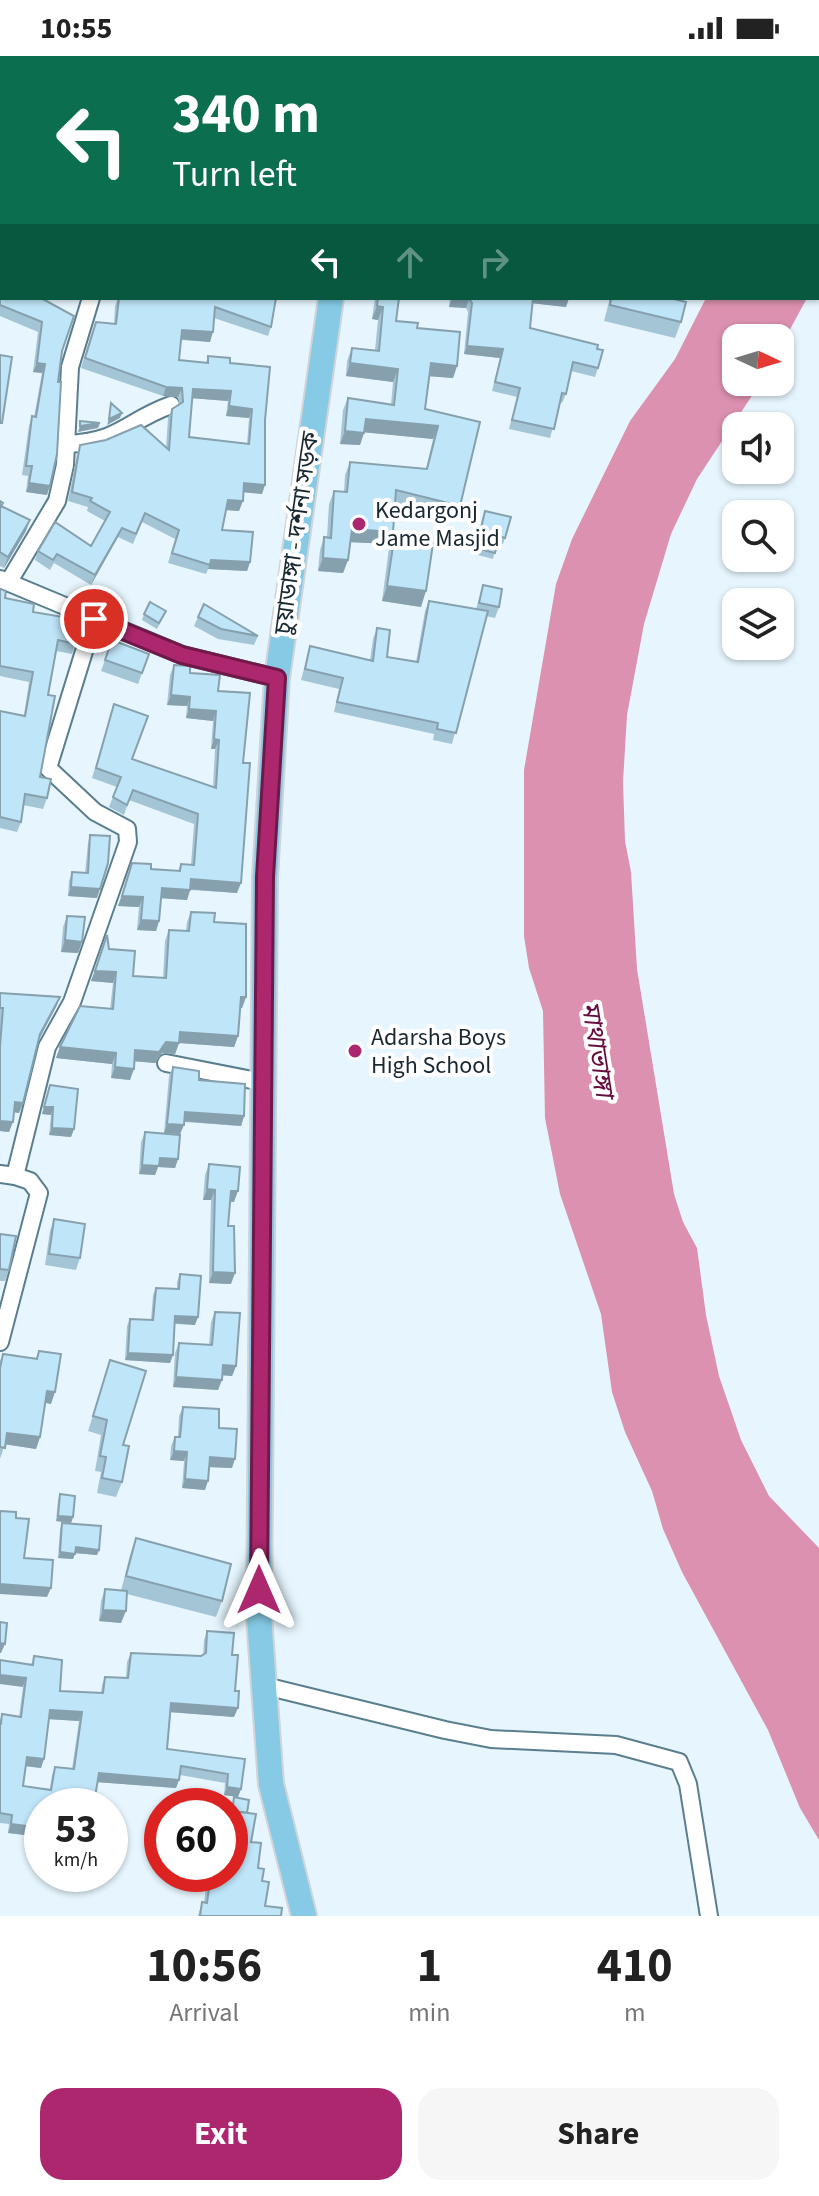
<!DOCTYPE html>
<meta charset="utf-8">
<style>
body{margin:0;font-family:"Source Sans 3","Noto Sans Bengali",sans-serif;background:#f6f6f6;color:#222;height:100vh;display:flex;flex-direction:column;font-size:30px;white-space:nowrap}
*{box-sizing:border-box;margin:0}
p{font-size:26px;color:#767676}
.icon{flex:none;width:44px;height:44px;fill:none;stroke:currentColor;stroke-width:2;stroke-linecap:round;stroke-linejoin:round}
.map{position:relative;height:1860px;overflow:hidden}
.panel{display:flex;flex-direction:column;background:#fff;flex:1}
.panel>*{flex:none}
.hud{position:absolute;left:0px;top:0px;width:820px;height:244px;box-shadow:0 2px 6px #0004;background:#0b6e4f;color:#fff;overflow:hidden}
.needle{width:52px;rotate:94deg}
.tools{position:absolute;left:722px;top:268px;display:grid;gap:16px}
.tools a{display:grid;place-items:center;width:72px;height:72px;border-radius:16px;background:#fff;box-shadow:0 2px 6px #0004;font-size:40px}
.speed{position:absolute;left:24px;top:1732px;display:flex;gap:16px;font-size:40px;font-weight:700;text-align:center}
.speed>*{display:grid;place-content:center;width:104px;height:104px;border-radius:50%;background:#fff;box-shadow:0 2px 6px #0004;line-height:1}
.speed small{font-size:20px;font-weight:400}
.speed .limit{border:12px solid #d22;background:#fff;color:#111}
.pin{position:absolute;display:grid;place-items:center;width:68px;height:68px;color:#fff;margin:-34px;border:4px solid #fff;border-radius:50%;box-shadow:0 2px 8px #0007}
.me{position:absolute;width:88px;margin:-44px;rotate:0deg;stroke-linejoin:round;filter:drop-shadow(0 0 6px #0008)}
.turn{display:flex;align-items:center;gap:28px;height:168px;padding:0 40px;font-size:36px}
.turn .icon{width:104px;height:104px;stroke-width:2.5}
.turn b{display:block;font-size:56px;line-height:68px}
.lanes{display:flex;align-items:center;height:76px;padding:0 40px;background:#0003;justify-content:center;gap:40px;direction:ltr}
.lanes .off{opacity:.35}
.eta{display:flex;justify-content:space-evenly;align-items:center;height:136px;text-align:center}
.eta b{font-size:48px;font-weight:700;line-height:56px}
.action{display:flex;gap:16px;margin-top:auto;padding:16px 40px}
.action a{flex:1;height:92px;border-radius:24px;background:#ac276e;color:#fff;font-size:32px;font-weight:700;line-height:92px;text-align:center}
.action a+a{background:#f6f6f6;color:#222}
.status{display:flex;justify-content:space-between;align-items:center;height:56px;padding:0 40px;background:#fff;direction:ltr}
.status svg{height:22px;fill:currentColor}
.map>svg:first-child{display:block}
.water{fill:#db91af}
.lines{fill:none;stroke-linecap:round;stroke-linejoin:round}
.minor-casing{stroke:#5b7e8f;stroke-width:20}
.primary-casing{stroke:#d1d4d6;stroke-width:28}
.minor{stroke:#fff;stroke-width:16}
.primary{stroke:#86cae5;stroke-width:24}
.wall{fill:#a4c5d5;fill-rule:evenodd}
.shaded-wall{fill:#86a0ae}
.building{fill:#bfe5f8;stroke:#86a0ae;stroke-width:2;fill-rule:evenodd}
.route-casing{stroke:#701948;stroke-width:20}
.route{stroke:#ac276e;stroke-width:14}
.poi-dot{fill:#ac276e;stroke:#fff;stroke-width:3}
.labels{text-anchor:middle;stroke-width:8;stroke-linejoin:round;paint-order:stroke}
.poi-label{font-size:24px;fill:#1a2830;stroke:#fff;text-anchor:start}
.street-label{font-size:24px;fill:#1a2830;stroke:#fff}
.water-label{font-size:26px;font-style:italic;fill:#660f3f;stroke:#fff}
</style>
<div class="status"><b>10:55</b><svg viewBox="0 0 49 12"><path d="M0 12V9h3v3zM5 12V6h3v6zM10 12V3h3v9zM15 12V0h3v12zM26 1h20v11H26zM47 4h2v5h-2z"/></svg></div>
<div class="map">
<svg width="819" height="1860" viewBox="0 0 819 1860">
<rect width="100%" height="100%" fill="#e7f6fe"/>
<polygon class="water" points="706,242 807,242 780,292 780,282 736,282 736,326 761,326 697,423 671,478 644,568 627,659 623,726 625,785 631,816 637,913 674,1138 683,1166 697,1192 706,1259 719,1320 741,1384 769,1440 819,1492 819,1784 800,1752 768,1674 682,1516 663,1473 652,1435 625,1376 612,1336 601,1258 560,1138 545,1062 543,955 529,912 524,880 524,714 556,528 572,483 630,365 675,303"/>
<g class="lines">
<defs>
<g id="minor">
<polyline points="16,2 17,0"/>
<polyline points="158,2 159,0"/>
<path d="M 66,388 C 121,386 126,365 171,349"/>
<polyline points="0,523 182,599 277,622"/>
<polyline points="8,527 57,445 65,409 70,311 91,242"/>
<polyline points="166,1007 262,1026"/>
<polyline points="0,1118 15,1120 47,991 72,946 128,786 127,773 95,756 48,712 94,563"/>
<polyline points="0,1286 39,1137 30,1125 15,1120"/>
<polyline points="261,1629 445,1674 491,1683 616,1689 679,1706 688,1728 709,1860"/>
</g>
<g id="primary">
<polyline points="356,2 356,0"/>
<polyline points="304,1860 271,1728 259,1561 265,821 277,622 331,242"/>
</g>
</defs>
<use href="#minor" class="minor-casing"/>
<use href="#primary" class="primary-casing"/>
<use href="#minor" class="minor"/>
<use href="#primary" class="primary"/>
</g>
<g class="wall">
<polygon points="93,0 152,0 155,2 93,2"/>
<polygon points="0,157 2,158 2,201 0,200"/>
<polygon points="0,219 41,242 62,295 58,326 47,439 26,436 28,420 22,419 29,370 32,360 34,361 42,317 33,316 38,276 0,260"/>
<path d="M 118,242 L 276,242 L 271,271 L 268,280 L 214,262 L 210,286 L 181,284 L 179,304 L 206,307 L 208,300 L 230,307 L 265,364 L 262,438 L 244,436 L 239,455 L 226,454 L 222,474 L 250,506 L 247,515 L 208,513 L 206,518 L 168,507 L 175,483 L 142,466 L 133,488 L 118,481 L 91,529 L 54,507 L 50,514 L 35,504 L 38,495 L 91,490 L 105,465 L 87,455 L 88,451 L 68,445 L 77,398 L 80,389 L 166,392 L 168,362 L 172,353 L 179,348 L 178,341 L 163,340 L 81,312 L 92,276 L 114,268 L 115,250 ZM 192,342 L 228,345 L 226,360 L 249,362 L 247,388 L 189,381 Z"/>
<polygon points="375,242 399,242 396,265 417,272 457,310 453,322 429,320 425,353 480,366 460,450 455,463 395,448 389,488 350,486 348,504 343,517 318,515 320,494 324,481 327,481 329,448 334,435 344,436 345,419 350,406 426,413 433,383 364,376 360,389 340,388 343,354 348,342 391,349 393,326 346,320 347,305 352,292 375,294 378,264 372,263"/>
<polygon points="450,242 569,242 566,251 532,247 530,272 597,293 598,312 595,321 571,315 566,338 562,347 560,346 550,382 509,373 517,341 492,335 500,302 464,298 468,256 466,252 449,251"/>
<polygon points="610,242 670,242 681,266 675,282 604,265"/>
<polygon points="0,445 2,451 26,475 4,512 0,510"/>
<polygon points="483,460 505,482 503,488 497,486 493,503 478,499 481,487 477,486"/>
<polygon points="395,477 421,551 382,545 389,492"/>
<polygon points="483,529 499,551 495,562 486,560 452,688 433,684 434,678 334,656 339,633 301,624 310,590 370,604 373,583 377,572 387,601 416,606 425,555 429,545 476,553"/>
<polygon points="0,533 5,542 33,556 75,588 72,598 56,595 48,639 40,721 47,742 43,753 23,749 21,766 17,776 0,772 0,655 24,659 29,626 0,620"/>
<polygon points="144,558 164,560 157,573 142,564"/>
<polygon points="198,561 258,580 254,589 218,583 194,570"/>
<polygon points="112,584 149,598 138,628 101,615"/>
<polygon points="174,609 218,635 243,707 237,837 190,834 187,844 161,842 159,865 156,875 137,874 139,851 118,850 132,807 151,813 178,815 181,808 191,809 194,768 129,744 124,759 109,751 117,731 92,722 114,648 132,703 213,731 215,693 211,693 213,665 186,662 187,650 167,649 170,619"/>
<polygon points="90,779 97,842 68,840 69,825 72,816 85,817 88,787"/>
<polygon points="191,856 214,866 246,941 242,952 240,952 238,980 234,991 179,987 175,998 162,997 155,1007 134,1005 130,1024 111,1022 112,1008 56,1002 60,991 110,953 113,927 91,925 107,879 109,893 133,920 163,922 165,885 169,874 186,875 187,866"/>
<polygon points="67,860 82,886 78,897 61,896 63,871"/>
<polygon points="0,937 56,951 39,984 23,1047 19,1057 14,1056 9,1076 0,1075"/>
<polygon points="173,1011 199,1024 244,1060 241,1070 184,1066 180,1078 164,1077 169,1020"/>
<polygon points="50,1029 74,1073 71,1081 49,1079 51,1059 42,1058"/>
<polygon points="145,1076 178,1103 175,1112 158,1111 155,1119 139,1118 141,1086"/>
<polygon points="209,1108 234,1146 230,1146 228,1170 231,1228 209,1227 211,1144 203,1144 205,1119"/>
<polygon points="54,1163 80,1202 76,1214 45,1209 50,1175"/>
<polygon points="0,1178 9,1214 5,1225 0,1225"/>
<polygon points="180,1218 195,1269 175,1268 173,1299 170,1307 125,1304 127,1270 130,1263 151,1264 153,1239 156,1232 177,1233 177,1226"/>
<polygon points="215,1256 236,1310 232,1320 222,1319 218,1334 173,1331 175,1297 179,1287 209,1289 211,1266"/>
<polygon points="39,1295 51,1348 45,1347 40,1381 36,1393 5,1388 0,1403 0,1305 3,1298 36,1302"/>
<polygon points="110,1304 123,1389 122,1426 116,1441 97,1437 101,1416 95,1415 101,1379 88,1375"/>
<polygon points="183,1351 219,1372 232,1412 209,1411 205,1434 182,1432 184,1405 170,1404 171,1390 175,1381 178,1381 179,1360"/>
<polygon points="60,1438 73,1461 71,1467 56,1465 58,1444"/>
<polygon points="62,1467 99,1494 97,1499 75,1497 73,1503 58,1502 60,1473"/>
<polygon points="136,1482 222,1545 216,1561 127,1538 121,1567 99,1565 101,1545 105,1533 121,1535 130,1499"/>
<path d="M 207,1575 L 232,1599 L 235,1635 L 234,1661 L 171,1656 L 167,1693 L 245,1703 L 241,1733 L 238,1741 L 224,1739 L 225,1727 L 180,1719 L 176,1732 L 97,1726 L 93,1750 L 42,1750 L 42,1781 L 8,1777 L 9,1768 L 0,1767 L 0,1664 L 2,1658 L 19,1661 L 23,1631 L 34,1600 L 60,1635 L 101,1637 L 102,1629 L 105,1621 L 126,1622 L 127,1606 L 131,1597 L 201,1600 L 203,1599 L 204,1584 ZM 49,1663 L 79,1665 L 72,1713 L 55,1711 L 52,1719 L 50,1733 L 23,1730 L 26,1710 L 41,1712 Z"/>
<polygon points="234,1741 247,1757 251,1786 262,1825 265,1850 281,1860 198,1860 202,1846 204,1846 208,1818 230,1818 237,1764 230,1763"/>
</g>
<g class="shaded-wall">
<polygon points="275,0 295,0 294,2 274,2"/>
<polygon points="452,242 469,243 466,252 449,251"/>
<polygon points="532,242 569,242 566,251 530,247"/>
<polygon points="377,250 383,251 378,264 372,263"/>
<polygon points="182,274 213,276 210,286 178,283"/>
<polygon points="467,290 503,293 500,302 464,298"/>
<polygon points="37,307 45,308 42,317 33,316"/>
<polygon points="350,307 398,313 393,326 346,320"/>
<polygon points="431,307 457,310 453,322 426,320"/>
<polygon points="166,331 182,332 178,341 163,340"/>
<polygon points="193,333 231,335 228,345 189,342"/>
<polygon points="229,350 252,353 249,362 226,360"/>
<polygon points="122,357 120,362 107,369 109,363"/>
<polygon points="366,363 438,370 433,383 361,376"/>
<polygon points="100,367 98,372 78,376 80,370"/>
<polygon points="345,375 364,377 360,389 340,388"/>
<polygon points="29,427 50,430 47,439 26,436"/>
<polygon points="244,427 265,429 262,438 241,436"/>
<polygon points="228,444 243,445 239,455 225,454"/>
<polygon points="30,464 26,475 4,512 8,501"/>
<polygon points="122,472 118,481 91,529 95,519"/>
<polygon points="352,473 393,476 389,488 347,486"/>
<polygon points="323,502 348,504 343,517 318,515"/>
<polygon points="211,504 250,506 247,515 208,513"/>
<polygon points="387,530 426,535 421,551 382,545"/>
<polygon points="171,639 190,641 187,650 167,649"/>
<polygon points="189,653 216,655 213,665 186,662"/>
<polygon points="214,683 219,684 215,693 211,693"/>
<polygon points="191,823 241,827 237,837 187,833"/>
<polygon points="71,831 100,833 97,842 68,840"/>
<polygon points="162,832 190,834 187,844 158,842"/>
<polygon points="122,840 143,841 139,851 118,850"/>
<polygon points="141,864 159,865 156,875 137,874"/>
<polygon points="65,884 82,886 78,897 61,896"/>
<polygon points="95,915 116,916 113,927 91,925"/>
<polygon points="60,941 56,951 36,988 40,978"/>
<polygon points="241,941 246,941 242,952 237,952"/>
<polygon points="180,976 238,980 234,991 179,987 175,998 162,997 155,1007 131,1005 135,994 166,986"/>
<polygon points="60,991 116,997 112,1008 56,1002"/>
<polygon points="115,1011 134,1013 130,1024 111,1022"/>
<polygon points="15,1046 23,1047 19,1057 12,1056"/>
<polygon points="44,1051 53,1051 51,1059 42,1058"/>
<polygon points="185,1056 244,1060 241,1070 181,1065"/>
<polygon points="0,1065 13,1066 9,1076 0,1075"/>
<polygon points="167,1068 184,1069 180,1078 164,1077"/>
<polygon points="52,1072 74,1073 71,1081 49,1079"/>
<polygon points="160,1102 178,1103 175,1112 158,1111 155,1119 139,1118 142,1109"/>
<polygon points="207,1133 215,1134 211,1144 203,1144"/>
<polygon points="231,1135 238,1135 234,1146 227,1145"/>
<polygon points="213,1216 235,1217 231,1228 209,1227"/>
<polygon points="175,1260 198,1261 195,1269 172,1267"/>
<polygon points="128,1297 173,1299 170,1307 125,1304"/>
<polygon points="223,1309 236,1310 232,1320 219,1319"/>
<polygon points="176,1321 222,1324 218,1334 173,1331"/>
<polygon points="47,1335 55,1336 51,1348 43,1346"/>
<polygon points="7,1377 40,1381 36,1393 3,1388"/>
<polygon points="174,1395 187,1396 184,1405 170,1404"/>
<polygon points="210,1401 235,1403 232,1412 207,1411"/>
<polygon points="185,1423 208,1425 205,1434 182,1432"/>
<polygon points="58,1460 73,1461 71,1467 56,1465"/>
<polygon points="76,1491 99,1494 97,1499 74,1497"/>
<polygon points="60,1496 75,1498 73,1503 58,1502"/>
<polygon points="0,1528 51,1532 47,1541 0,1538"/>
<polygon points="103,1554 126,1555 121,1567 99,1565"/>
<polygon points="0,1587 5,1588 1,1597 0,1597"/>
<polygon points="0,1619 26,1622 23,1631 0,1628"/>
<polygon points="171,1647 238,1652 234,1661 168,1656"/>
<polygon points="50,1654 82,1656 79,1665 46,1663"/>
<polygon points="27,1701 44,1703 41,1712 24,1710"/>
<polygon points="99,1717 179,1724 176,1732 95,1726"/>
<polygon points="227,1731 241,1733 238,1741 224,1739"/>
<polygon points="232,1757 239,1758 237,1764 230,1763"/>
<polygon points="11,1768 42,1772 42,1781 8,1777"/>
</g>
<g class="building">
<polygon points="108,0 152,0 155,2 113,2"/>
<polygon points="169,0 213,0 212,2 167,2"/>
<rect x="297" y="0" width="19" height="2"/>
<rect x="436" y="0" width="33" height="2"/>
<polygon points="640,0 729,0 728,2 640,2"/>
<polygon points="0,157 2,158 2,190 0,189"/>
<polygon points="0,219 2,221 2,242 41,242 74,260 62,295 58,326 61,326 57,398 50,430 29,427 32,410 26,410 32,360 36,361 45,308 37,307 42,266 0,249"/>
<path d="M 119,242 L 276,242 L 271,271 L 215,251 L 213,276 L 182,274 L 179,304 L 208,307 L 208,300 L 230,302 L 230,307 L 270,311 L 265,364 L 265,429 L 244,427 L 243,445 L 228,444 L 222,474 L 253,476 L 250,506 L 211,504 L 210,509 L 172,497 L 179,474 L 145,457 L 136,478 L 122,472 L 95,519 L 57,498 L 53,504 L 38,495 L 55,466 L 91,490 L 110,456 L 90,445 L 92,442 L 72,436 L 80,389 L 106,384 L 141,369 L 169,394 L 172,353 L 183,346 L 182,332 L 166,331 L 85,302 L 96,266 L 116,268 ZM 193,333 L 231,335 L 229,350 L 252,353 L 249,388 L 189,381 Z"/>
<polygon points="378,242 399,242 396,265 418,267 417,272 460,276 457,310 431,307 425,353 480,366 460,450 396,434 393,476 352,473 348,504 323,502 324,481 331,482 334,435 347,436 350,406 427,413 438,370 366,363 364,377 345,375 348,342 394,349 398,313 350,307 352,292 379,295 383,251 377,250"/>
<polygon points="454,242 533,242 530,272 598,289 597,293 603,294 598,312 573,306 566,338 562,337 554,373 512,364 520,332 495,326 503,293 467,290 472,247 469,243"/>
<polygon points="611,242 670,242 686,246 681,266 610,249"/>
<polygon points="0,299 12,301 2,367 0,367"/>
<polygon points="111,347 122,357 109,363"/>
<polygon points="80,365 100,367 80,370"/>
<polygon points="0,445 3,447 1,450 30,464 8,501 0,496"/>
<polygon points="485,455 511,461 505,482 499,480 495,497 480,493 483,482 479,481"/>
<polygon points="395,477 434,481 426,535 387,530"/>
<polygon points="483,529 502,533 499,551 479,547"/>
<polygon points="0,533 6,535 5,542 34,548 33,556 81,564 75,588 58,584 48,639 55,640 40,721 51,723 47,742 25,738 21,766 0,761 0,655 25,660 33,616 0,610"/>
<polygon points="429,545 488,555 456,677 437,673 438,667 337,646 343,622 305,613 310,590 373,605 377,572 390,574 387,601 418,606"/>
<polygon points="150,546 166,555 159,567 144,558"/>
<polygon points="204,548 258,580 221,573 198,561"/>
<polygon points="112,584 149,598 142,617 105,604"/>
<polygon points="174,609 190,610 190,617 220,619 218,635 250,637 243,707 250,707 241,827 191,823 190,834 162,832 159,865 141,864 143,841 122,840 132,807 151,808 151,813 180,815 181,808 194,809 198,758 133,734 127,749 113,741 121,721 96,712 114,648 148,660 132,703 216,732 219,684 214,683 216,655 189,653 190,641 171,639"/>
<polygon points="90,779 110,780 108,807 100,833 71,831 72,816 88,817"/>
<polygon points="191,856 215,857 214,866 246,868 246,941 241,941 238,980 180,976 179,987 166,986 159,996 135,994 134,1013 115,1011 116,997 60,991 80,950 113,953 116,916 95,915 107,879 109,893 135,895 133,920 166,922 169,874 189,875"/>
<polygon points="67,860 85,861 82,886 65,884"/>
<polygon points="0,937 60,941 40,978 23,1047 15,1046 13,1066 0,1065 0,990 3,952 0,952"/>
<polygon points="173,1011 199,1015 199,1024 245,1028 244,1060 185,1056 184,1069 167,1068"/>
<polygon points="50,1029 78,1033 74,1073 52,1072 53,1051 44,1051"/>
<polygon points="145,1076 180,1079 178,1103 160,1102 159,1110 142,1109"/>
<polygon points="209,1108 240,1111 238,1135 231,1135 228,1170 234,1170 235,1217 213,1216 215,1134 207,1133"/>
<polygon points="54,1163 85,1168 80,1202 49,1198"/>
<polygon points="0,1178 16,1180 9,1214 0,1213"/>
<polygon points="180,1218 201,1220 198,1261 175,1260 173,1299 128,1297 130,1263 153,1264 156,1232 179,1233"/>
<polygon points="215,1256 240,1257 236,1310 223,1309 222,1324 176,1321 179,1287 212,1289"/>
<polygon points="39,1295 61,1298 55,1336 47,1335 40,1381 7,1377 5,1392 0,1391 0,1312 3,1298 37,1303"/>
<polygon points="110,1304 146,1315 123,1389 129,1390 122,1426 102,1422 106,1401 100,1400 107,1364 93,1360"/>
<polygon points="183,1351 219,1353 219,1372 237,1373 235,1403 210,1401 208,1425 185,1423 187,1396 174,1395 175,1381 180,1381"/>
<polygon points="60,1438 75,1440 73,1461 58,1460"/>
<polygon points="0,1455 16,1456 16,1462 29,1463 24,1502 53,1504 51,1532 0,1528"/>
<polygon points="62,1467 101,1470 99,1494 76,1491 75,1498 60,1496"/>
<polygon points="136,1482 231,1508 222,1545 126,1520"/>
<polygon points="105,1533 127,1535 126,1555 103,1554"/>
<polygon points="0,1566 7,1567 5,1588 0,1587"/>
<path d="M 207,1575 L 234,1577 L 232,1599 L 238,1599 L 235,1635 L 239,1635 L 238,1652 L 171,1647 L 167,1693 L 245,1703 L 241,1733 L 227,1731 L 228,1718 L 181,1710 L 179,1724 L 99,1717 L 94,1747 L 88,1746 L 87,1750 L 42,1750 L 42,1772 L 11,1768 L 12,1759 L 0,1757 L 0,1666 L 1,1667 L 2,1658 L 21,1661 L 26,1622 L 0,1619 L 0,1604 L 33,1609 L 34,1600 L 62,1604 L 60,1635 L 103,1637 L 105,1621 L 128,1622 L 131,1597 L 201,1600 L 206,1597 ZM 50,1654 L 82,1656 L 74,1713 L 55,1711 L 51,1734 L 23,1730 L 27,1701 L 44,1703 Z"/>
<polygon points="234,1741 249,1744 247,1757 240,1756 240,1758 232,1757"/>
<polygon points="240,1756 256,1758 251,1786 261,1787 258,1812 264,1813 262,1825 269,1826 265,1850 282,1852 281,1860 200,1860 202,1846 207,1847 211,1818 230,1818 230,1782 236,1783"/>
</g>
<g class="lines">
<defs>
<polyline id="route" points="94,563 182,599 277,622 265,821 259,1534"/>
</defs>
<use href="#route" class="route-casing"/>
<use href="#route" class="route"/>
</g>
<g class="poi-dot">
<circle cx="359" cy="468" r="8"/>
<circle cx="355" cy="995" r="8"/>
</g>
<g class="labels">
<g class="poi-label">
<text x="375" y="462">Kedargonj<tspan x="375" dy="28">Jame Masjid</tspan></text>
<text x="371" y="989">Adarsha Boys<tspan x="371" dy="28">High School</tspan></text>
</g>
<g class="street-label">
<text transform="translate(296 477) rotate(-82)" y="8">চুয়াডাঙ্গা - দর্শনা সড়ক</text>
</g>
<g class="water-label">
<text transform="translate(598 993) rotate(81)" y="9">মাথাভাঙ্গা</text>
</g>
</g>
</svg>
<div class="tools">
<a><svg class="needle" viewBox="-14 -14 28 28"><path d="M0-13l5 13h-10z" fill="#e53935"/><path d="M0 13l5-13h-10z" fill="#767676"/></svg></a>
<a><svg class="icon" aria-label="sound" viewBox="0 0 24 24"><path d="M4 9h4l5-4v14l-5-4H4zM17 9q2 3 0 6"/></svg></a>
<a><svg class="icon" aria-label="search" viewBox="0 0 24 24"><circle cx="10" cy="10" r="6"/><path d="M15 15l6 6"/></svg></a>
<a><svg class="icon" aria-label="layers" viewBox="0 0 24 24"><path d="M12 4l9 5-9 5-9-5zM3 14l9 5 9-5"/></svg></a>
</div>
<div class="speed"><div>53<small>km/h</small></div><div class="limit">60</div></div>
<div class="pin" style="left:94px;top:563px;background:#d93025"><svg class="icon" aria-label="arrive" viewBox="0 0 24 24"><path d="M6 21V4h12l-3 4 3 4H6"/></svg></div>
<svg class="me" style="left:259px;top:1534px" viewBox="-20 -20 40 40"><path d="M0-17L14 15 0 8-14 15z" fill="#ac276e" stroke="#fff" stroke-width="4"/></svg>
<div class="hud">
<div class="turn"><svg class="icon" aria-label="left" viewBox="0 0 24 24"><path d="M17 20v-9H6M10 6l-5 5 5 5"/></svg><div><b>340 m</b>Turn left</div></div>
<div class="lanes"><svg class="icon" aria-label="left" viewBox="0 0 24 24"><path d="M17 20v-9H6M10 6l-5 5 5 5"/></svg><svg class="icon off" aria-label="ahead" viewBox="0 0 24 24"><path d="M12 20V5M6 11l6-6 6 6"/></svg><svg class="icon off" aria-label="right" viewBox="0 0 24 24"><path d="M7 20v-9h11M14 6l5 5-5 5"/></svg></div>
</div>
</div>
<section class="panel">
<div class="eta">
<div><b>10:56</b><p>Arrival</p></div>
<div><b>1</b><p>min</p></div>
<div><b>410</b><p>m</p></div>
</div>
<div class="action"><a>Exit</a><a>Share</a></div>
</section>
